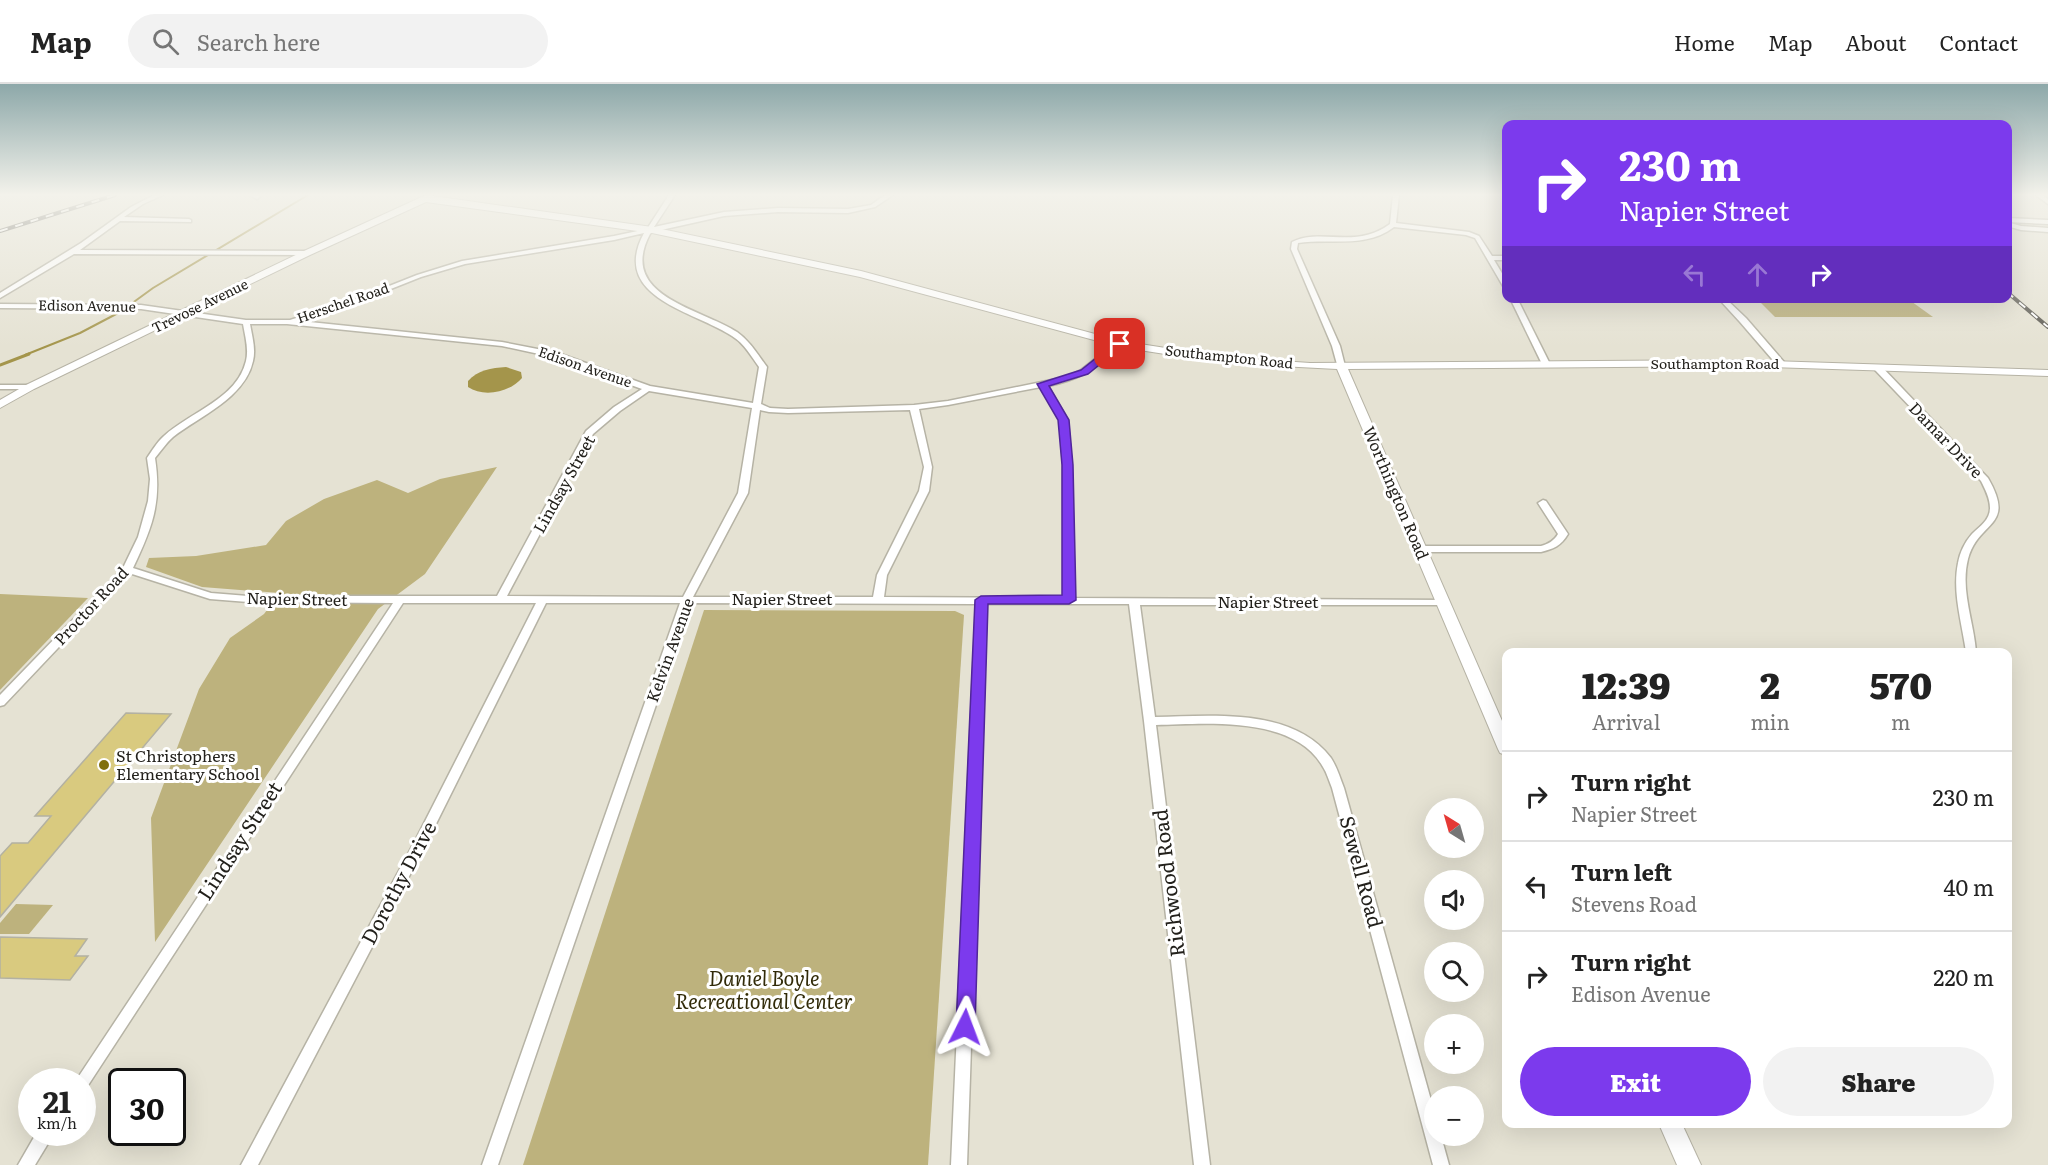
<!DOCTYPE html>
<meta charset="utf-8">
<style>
body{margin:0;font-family:Literata,serif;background:#f2f2f2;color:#222;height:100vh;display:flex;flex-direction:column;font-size:22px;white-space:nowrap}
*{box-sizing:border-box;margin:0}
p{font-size:20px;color:#767676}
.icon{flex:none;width:33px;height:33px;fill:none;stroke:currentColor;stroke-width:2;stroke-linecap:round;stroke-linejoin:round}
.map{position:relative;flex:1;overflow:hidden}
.sheet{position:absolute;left:1502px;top:564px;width:510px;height:480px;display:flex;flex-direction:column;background:#fff;border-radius:12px;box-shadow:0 6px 24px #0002}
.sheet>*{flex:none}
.guide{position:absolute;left:1502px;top:36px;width:510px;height:183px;border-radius:12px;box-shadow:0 6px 24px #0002;background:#7c3aed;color:#fff;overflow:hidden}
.needle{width:39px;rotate:323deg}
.fabs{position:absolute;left:1424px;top:714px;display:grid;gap:12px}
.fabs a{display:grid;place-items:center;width:60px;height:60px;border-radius:50%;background:#fff;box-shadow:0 6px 24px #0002;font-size:30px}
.speed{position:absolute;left:18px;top:984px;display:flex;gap:12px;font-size:30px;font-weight:700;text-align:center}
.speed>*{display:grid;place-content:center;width:78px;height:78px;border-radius:50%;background:#fff;box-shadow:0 6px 24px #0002;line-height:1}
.speed small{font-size:15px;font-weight:400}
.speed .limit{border:3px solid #111;border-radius:9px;background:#fff;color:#111}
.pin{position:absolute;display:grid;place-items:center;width:51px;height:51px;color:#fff;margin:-26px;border-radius:12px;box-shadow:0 3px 9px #0006}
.me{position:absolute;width:66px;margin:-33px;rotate:3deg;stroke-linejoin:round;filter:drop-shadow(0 0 4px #0008)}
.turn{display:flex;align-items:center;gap:21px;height:126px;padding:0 18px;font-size:27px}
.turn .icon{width:78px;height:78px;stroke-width:2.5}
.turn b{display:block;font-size:42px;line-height:51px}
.lanes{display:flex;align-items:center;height:57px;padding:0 18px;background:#0003;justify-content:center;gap:30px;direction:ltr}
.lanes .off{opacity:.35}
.eta{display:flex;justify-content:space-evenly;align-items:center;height:102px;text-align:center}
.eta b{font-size:36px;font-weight:800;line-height:42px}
.action{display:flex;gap:12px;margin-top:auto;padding:12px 18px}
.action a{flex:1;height:69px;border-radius:36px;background:#7c3aed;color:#fff;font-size:24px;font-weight:800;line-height:69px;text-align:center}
.action a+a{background:#f2f2f2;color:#222}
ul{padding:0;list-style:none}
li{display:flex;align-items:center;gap:18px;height:90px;padding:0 18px;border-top:2px solid #e0e0e0}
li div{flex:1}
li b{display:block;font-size:22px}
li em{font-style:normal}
header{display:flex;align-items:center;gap:36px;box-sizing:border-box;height:84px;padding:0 30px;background:#fff;border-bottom:2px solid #e0e0e0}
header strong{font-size:28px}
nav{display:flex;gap:33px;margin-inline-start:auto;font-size:21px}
.search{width:420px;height:54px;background:#f2f2f2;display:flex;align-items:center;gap:15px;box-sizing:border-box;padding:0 21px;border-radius:33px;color:#767676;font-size:22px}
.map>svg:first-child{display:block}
.green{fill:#bdb27d}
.water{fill:#a4954b}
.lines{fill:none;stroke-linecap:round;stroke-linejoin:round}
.stream-far1{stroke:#a4954b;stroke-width:2}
.stream{stroke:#a4954b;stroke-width:3}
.building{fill:#d9ca7f;stroke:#b3b1a2;stroke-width:1.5}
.street-casing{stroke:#b6b3a5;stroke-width:3}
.secondary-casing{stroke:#b6b3a5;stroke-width:2}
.street{fill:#fff;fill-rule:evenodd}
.secondary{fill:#fff;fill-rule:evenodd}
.rail-casing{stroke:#5a5850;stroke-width:4}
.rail{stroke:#fff;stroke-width:2;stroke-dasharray:8;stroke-linecap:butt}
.route{fill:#7c3aed;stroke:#51269a;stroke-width:1.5}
.poi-dot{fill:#806f0d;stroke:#fff;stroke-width:2}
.labels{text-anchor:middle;stroke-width:6;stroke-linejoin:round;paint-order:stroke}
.far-street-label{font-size:14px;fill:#23211c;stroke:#fff}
.street-label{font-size:16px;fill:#23211c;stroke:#fff}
.poi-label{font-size:16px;fill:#23211c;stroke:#fff;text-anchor:start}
.near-street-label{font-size:20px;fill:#23211c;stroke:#fff}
.near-park-label{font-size:20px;font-style:italic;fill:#312a08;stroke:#fff}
</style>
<header>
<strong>Map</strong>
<div class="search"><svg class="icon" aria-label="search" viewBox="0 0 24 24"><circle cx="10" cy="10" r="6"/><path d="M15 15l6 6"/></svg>Search here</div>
<nav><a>Home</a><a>Map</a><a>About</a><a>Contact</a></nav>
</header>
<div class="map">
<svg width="2048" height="1081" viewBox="0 0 2048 1081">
<rect width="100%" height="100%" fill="#e5e2d3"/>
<g class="green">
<polygon points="1757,215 1908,215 1933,233 1775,233"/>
<polygon points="497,383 425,490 378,525 155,858 151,734 199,605 230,554 264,530 280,509 202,503 146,483 149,474 196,472 266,461 286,437 324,415 377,396 408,409 440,395"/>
<polygon points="0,510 88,514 0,606"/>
<polygon points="704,526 955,527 964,531 928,1081 523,1081"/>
<polygon points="16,820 53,821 29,850 0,850 0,839"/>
</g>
<path class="water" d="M 506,283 L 521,288 L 522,294 C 510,308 484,314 468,303 L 468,297 C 478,286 491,284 506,283 Z"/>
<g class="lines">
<polyline class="stream-far1" points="25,271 80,249 120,228 153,204 308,111"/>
<polyline class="stream" points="0,281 29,270"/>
</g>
<g class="building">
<polygon points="126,629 171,630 0,833 0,772 12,759 28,759 51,732 35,732"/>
<polygon points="0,853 87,855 75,872 88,872 70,896 0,894"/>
</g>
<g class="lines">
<defs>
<g id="street">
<polygon points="154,111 163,111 143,120 124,133 189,135 191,136 191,138 120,137 80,166 307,167 310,169 307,171 74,170 0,214 0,209 81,159 131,123"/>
<polygon points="249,111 258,111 260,113 257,115"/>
<path d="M 669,111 L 675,111 L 654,143 L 724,128 L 778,124 L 848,125 L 871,121 L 885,111 L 893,111 L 875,123 L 848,129 L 778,128 L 724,132 L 652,148 L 650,150 C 617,212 700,224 737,248 C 750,257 758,271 767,283 L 761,320 L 770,324 L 788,325 L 914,321 L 948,317 L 1066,293 L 1081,286 L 1117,258 L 1123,258 L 1123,262 C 1094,284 1085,294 1048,302 L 1068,336 L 1071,381 L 1074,514 L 1446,516 L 1447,518 L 1446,520 L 1442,521 L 1140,521 L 1155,633 C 1212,632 1292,623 1331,674 C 1337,683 1340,694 1344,704 L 1434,1027 L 1434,1052 L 1441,1052 L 1449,1081 L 1433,1081 L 1332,704 C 1329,697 1327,689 1323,683 C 1294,631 1206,640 1156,641 L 1210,1081 L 1194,1081 L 1144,637 L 1129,520 L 986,520 L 967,1081 L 951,1081 L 976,520 L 691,519 L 498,1081 L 482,1081 L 680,519 L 546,519 L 427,758 L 258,1081 L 241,1081 L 416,755 L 536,519 L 403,519 L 87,1003 L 82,1005 L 82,998 L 75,998 L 393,519 L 248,518 L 210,515 L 129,489 L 4,621 L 0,622 L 0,611 L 123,484 L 138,453 L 148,417 L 150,395 L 147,374 C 152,367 157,358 164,352 C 190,328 237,315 246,277 C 249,265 245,252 243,240 L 141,225 L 0,224 L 0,220 L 141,221 L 246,236 L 290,236 L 359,214 L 417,191 L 462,177 L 614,152 L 647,145 ZM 644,149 C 609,214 695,227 732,252 C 744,259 751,272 759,283 L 753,319 L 650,302 L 558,269 L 502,258 L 300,237 L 363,216 L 421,193 L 465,180 L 614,156 ZM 250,240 L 287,240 L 502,262 L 553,273 L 642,305 L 614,323 L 586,347 L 497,512 L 248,512 L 211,509 L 133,484 C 152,444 162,419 155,374 C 161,367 166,359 173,353 C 200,332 245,314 253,277 C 256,265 252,252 250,240 ZM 1041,303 L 1060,336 L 1063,381 L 1064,514 L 884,513 L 887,491 L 929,407 L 932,383 L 919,325 L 948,321 ZM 649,307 L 752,324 L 738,409 L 683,513 L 507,512 L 593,350 L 620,327 ZM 760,326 L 769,328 L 788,329 L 910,326 L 924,383 L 919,407 L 877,491 L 873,513 L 693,513 L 748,409 Z"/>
<path d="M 1393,111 L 1399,111 L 1396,139 L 1469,148 L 1479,152 L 1492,172 L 1506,172 L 1506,176 L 1494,176 L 1506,196 L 1506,204 L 1503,202 L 1475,154 L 1466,151 L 1394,143 C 1365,165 1331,154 1298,159 L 1297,165 L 1340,262 L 1345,282 L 1341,284 L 1338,284 L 1332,262 L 1291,165 L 1292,158 C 1322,143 1355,166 1390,140 Z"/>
<polygon points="2036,111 2043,111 2048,115 2048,120"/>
<polygon points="2007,134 2048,136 2048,140 2007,138"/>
<polygon points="2007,138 2021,142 2048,144 2048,148 2021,146 2007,142"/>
<polygon points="1510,214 1517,214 1550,280 1549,282 1543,282 1542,280"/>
<polygon points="1718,214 1725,214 1746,234 1784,278 1784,282 1778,282 1740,238"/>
<path d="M 1875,282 L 1881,282 L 1988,394 C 2017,444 1978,436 1968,475 C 1960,506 1974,538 1976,568 L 1966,568 C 1962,539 1952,508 1958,479 C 1960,468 1965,458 1972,450 C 1980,442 1990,436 1990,424 C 1990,414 1985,405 1981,397 L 1875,286 Z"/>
<polygon points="0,301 30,301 34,303 30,305 0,305"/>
<path d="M 1543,416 L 1546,417 L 1568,450 C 1561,462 1553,465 1541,468 L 1421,468 L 1416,465 L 1421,462 L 1541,462 C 1548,460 1554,457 1558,450 L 1538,419 Z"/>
<polygon points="37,1048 55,1048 35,1081 18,1081"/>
</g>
<g id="secondary">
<polygon points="426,111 652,143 861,187 1121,257 1223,273 1310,279 1739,276 2048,286 2048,292 1739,282 1348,285 1506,646 1506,671 1500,669 1498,665 1337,285 1223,279 1120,263 860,193 652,149 426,118 310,171 34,305 0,324 0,316 26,301 304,167"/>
<polygon points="1659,1040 1682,1040 1701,1081 1677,1081"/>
</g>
</defs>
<use href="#street" class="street-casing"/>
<use href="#secondary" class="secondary-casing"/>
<use href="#street" class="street"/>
<use href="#secondary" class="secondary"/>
<defs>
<g id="rail">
<polyline points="0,147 115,111"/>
<polyline points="2007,208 2048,243"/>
</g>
</defs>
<use href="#rail" class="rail-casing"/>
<use href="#rail" class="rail"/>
</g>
<linearGradient id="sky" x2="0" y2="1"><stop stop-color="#8da8a9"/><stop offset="0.42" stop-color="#f3f2eb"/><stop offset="1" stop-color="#f3f2eb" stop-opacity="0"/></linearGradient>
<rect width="2048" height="263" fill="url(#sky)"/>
<polygon class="route" points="1116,258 1125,260 1088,290 1049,302 1069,336 1073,381 1076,516 1069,520 988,520 975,943 972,949 965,951 959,949 956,943 975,516 981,512 1062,511 1062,381 1058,336 1037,300 1081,286"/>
<circle class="poi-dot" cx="104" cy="681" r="6"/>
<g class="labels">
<g class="far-street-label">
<text transform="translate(343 219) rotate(-19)" y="5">Herschel Road</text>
<text transform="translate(87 222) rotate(1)" y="5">Edison Avenue</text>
<text transform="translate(200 222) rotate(-26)" y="5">Trevose Avenue</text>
<text transform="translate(1229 273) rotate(6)" y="5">Southampton Road</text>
<text x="1715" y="285">Southampton Road</text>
<text transform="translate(585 283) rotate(19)" y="5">Edison Avenue</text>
</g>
<g class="street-label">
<text transform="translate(1946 356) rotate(46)" y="6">Damar Drive</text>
<text transform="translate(564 400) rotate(-61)" y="6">Lindsay Street</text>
<text transform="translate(1396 409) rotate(67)" y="6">Worthington Road</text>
<text transform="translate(297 515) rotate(1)" y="6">Napier Street</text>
<text x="782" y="521">Napier Street</text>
<text x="1268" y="524">Napier Street</text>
<text transform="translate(91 522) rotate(-47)" y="6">Proctor Road</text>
<text transform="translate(670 566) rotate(-70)" y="6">Kelvin Avenue</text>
</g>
<g class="poi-label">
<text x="116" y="678">St Christophers<tspan x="116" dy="18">Elementary School</tspan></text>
</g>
<g class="near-street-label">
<text transform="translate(240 757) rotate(-57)" y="7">Lindsay Street</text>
<text transform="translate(1361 788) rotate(75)" y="7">Sewell Road</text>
<text transform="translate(399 799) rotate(-62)" y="7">Dorothy Drive</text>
<text transform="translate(1169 799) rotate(-97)" y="7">Richwood Road</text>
</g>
<g class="near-park-label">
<text x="764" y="902">Daniel Boyle<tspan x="764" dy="23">Recreational Center</tspan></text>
</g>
</g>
</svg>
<div class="fabs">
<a><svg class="needle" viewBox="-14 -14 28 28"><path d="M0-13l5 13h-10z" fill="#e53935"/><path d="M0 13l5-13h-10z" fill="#767676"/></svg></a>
<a><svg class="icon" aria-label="sound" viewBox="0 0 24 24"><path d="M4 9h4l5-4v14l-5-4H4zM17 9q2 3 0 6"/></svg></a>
<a><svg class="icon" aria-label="search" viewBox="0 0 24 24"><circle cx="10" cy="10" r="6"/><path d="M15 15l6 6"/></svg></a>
<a>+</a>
<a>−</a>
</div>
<div class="speed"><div>21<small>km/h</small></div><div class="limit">30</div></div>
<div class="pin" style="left:1120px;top:260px;background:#d93025"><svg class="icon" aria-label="arrive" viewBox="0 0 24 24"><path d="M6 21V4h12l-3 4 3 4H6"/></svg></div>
<svg class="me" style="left:965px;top:943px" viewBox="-20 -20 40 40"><path d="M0-17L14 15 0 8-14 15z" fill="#7c3aed" stroke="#fff" stroke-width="4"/></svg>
<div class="guide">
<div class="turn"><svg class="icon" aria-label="right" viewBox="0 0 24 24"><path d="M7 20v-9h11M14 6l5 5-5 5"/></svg><div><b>230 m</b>Napier Street</div></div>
<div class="lanes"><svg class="icon off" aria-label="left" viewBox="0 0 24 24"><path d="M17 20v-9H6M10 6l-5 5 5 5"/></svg><svg class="icon off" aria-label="ahead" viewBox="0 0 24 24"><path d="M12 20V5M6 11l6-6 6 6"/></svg><svg class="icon" aria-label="right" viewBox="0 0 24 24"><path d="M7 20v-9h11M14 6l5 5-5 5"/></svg></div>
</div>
<section class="sheet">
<div class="eta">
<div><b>12:39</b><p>Arrival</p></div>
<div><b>2</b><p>min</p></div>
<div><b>570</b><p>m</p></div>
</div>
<ul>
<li><svg class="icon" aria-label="right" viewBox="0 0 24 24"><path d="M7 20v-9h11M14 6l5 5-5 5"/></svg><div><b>Turn right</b><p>Napier Street</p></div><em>230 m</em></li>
<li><svg class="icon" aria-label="left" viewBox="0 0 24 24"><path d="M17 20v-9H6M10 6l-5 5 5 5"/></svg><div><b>Turn left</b><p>Stevens Road</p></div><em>40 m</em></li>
<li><svg class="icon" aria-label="right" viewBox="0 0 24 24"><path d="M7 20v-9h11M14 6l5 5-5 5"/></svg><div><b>Turn right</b><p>Edison Avenue</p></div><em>220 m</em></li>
</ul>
<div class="action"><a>Exit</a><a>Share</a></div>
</section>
</div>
